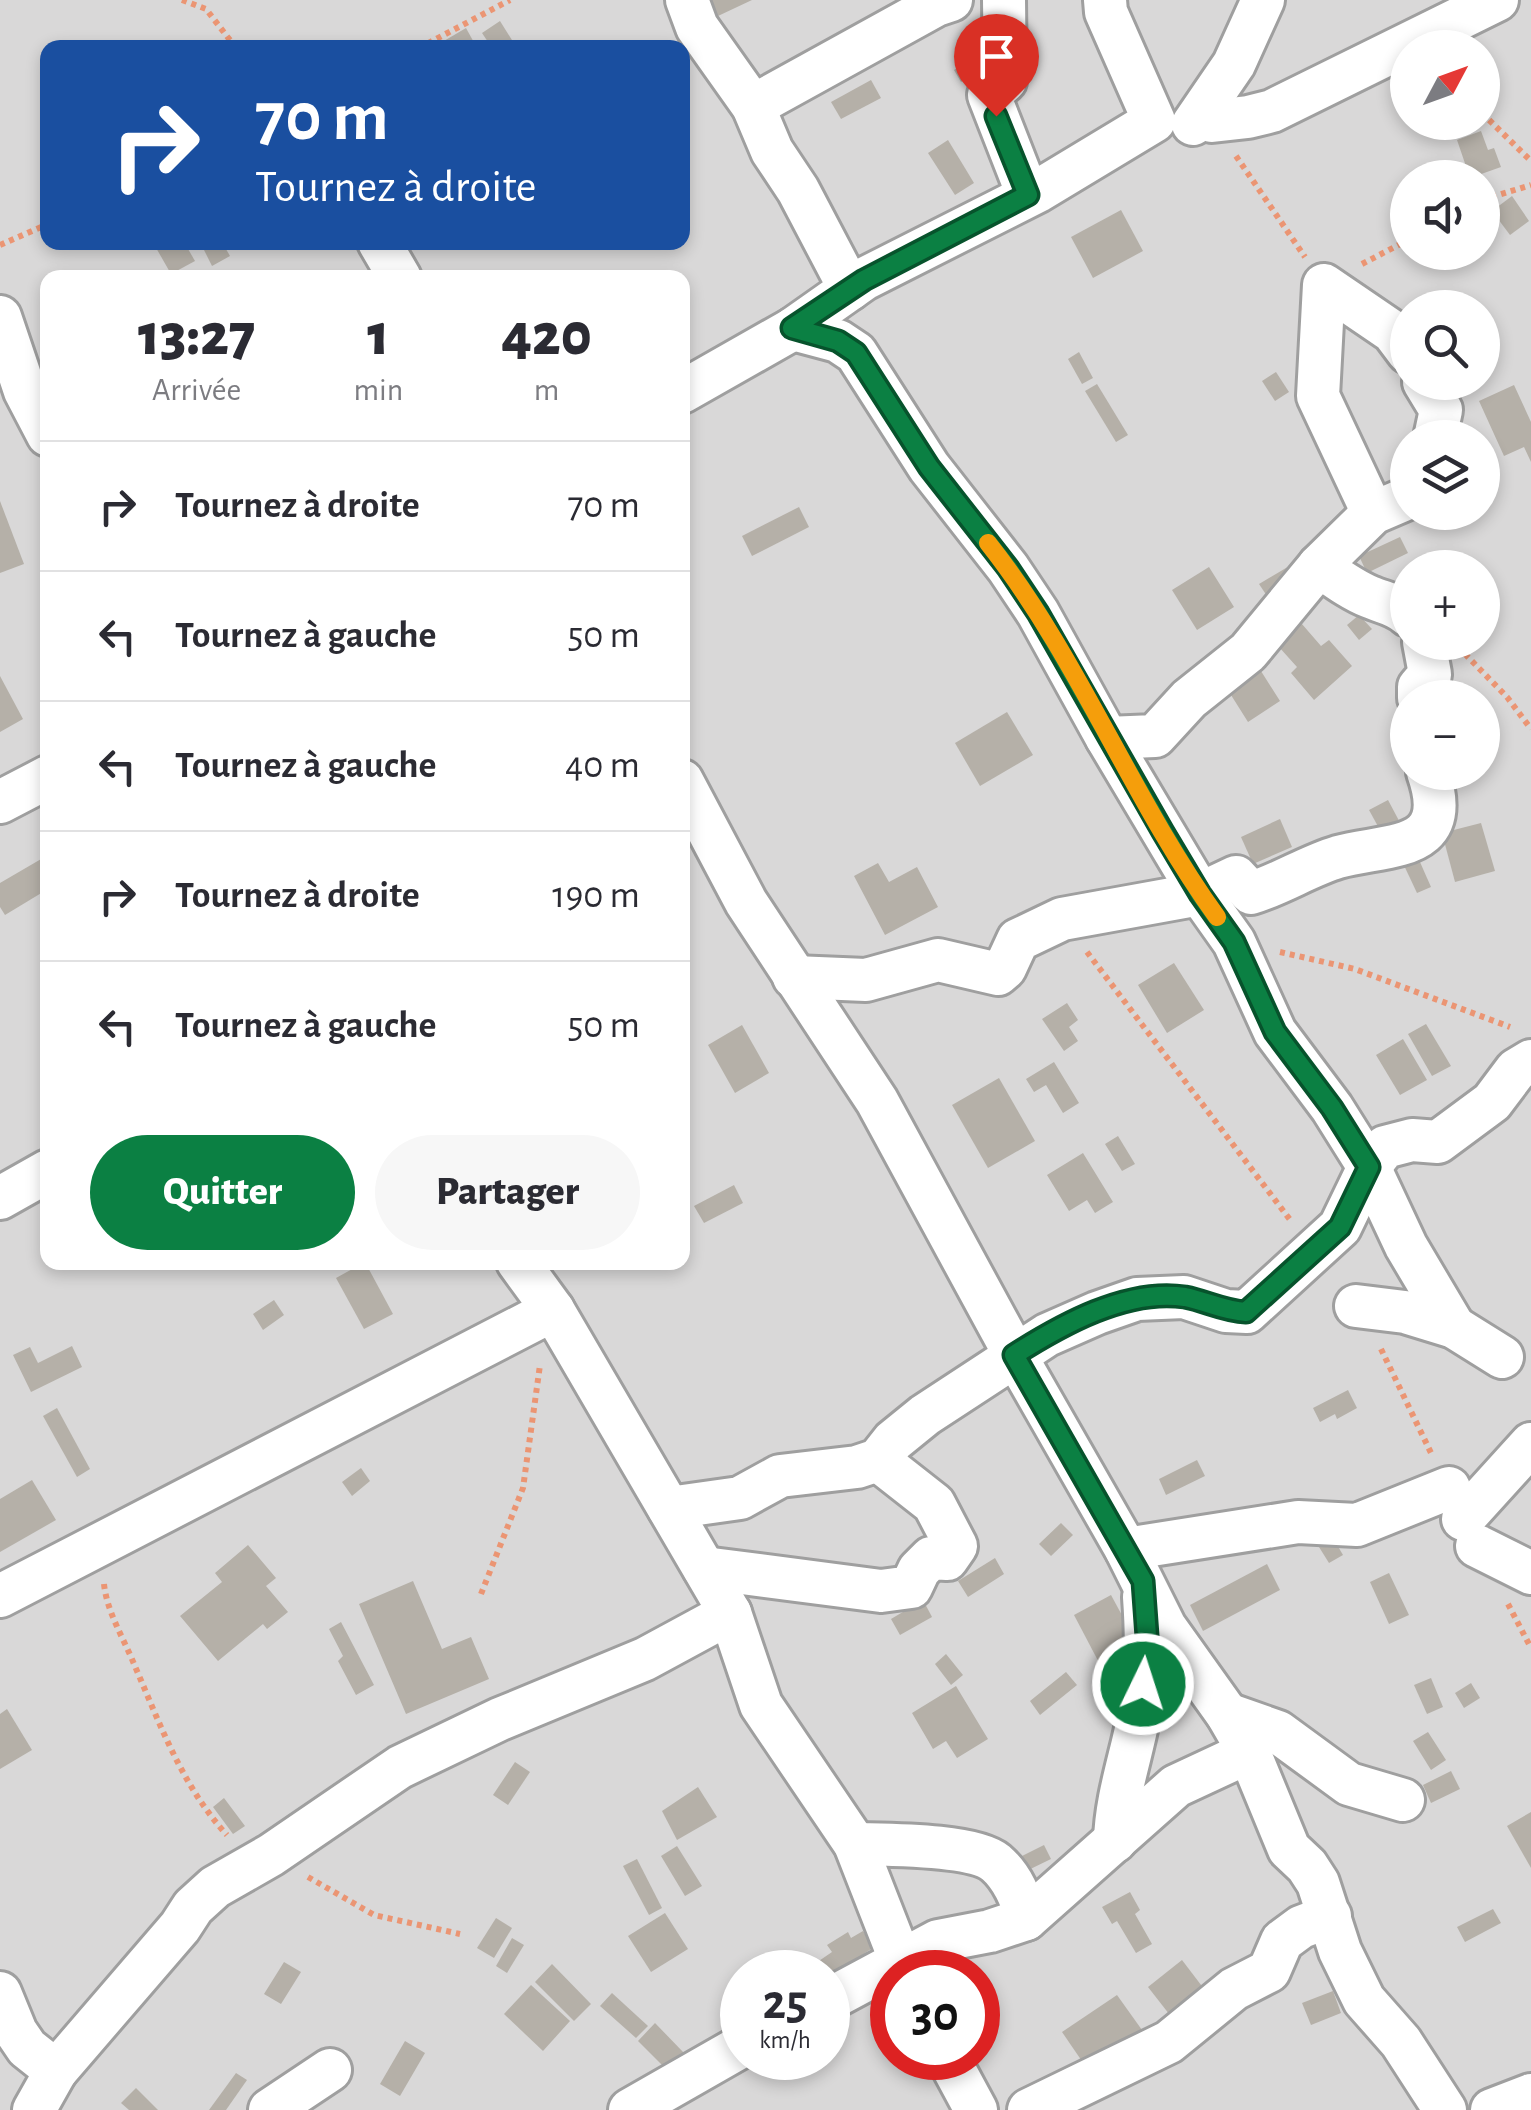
<!DOCTYPE html>
<html lang="fr">
<meta charset="utf-8">
<style>
body{margin:0;font-family:"Alegreya Sans",sans-serif;background:#f7f7f7;color:#2b2b33;height:100vh;display:flex;flex-direction:column;font-size:38px;white-space:nowrap}
*{box-sizing:border-box;margin:0}
p{font-size:32px;color:#7c7c81}
.icon{flex:none;width:55px;height:55px;fill:none;stroke:currentColor;stroke-width:2;stroke-linecap:round;stroke-linejoin:round}
.map{position:relative;flex:1;overflow:hidden}
.side{position:absolute;left:40px;top:270px;width:650px;height:1000px;display:flex;flex-direction:column;background:#fff;border-radius:20px;box-shadow:0 5px 15px #0003}
.side>*{flex:none}
.top-card{position:absolute;left:40px;top:40px;width:650px;height:210px;border-radius:20px;box-shadow:0 5px 15px #0003;background:#1a4fa0;color:#fff;overflow:hidden}
.needle{width:65px;rotate:49deg}
.fabs{position:absolute;left:1390px;top:30px;display:grid;gap:20px}
.fabs a{display:grid;place-items:center;width:110px;height:110px;border-radius:50%;background:#fff;box-shadow:0 5px 15px #0003;font-size:50px}
.speed{position:absolute;left:720px;top:1950px;display:flex;gap:20px;font-size:50px;font-weight:700;text-align:center}
.speed>*{display:grid;place-content:center;width:130px;height:130px;border-radius:50%;background:#fff;box-shadow:0 5px 15px #0003;line-height:1}
.speed small{font-size:25px;font-weight:400}
.speed .limit{border:15px solid #d22;background:#fff;color:#111}
.pin{position:absolute;display:grid;place-items:center;width:85px;height:85px;color:#fff;margin:-102px -42px;border-radius:50% 50% 50% 0;rotate:-45deg;box-shadow:0 0 10px #0007}
.pin .icon{rotate:45deg}
.me{position:absolute;width:110px;margin:-55px;rotate:4deg;stroke-linejoin:round;filter:drop-shadow(0 0 8px #0008)}
.turn{display:flex;align-items:center;gap:35px;height:210px;padding:0 50px;font-size:45px}
.turn .icon{width:130px;height:130px;stroke-width:2.5}
.turn b{display:block;font-size:70px;line-height:85px}
.eta{display:flex;justify-content:space-evenly;align-items:center;height:170px;text-align:center}
.eta b{font-size:60px;font-weight:800;line-height:70px}
.button{display:flex;gap:20px;margin-top:auto;padding:20px 50px}
.button a{flex:1;height:115px;border-radius:60px;background:#0b8043;color:#fff;font-size:40px;font-weight:800;line-height:115px;text-align:center}
.button a+a{background:#f7f7f7;color:#2b2b33}
ul{padding:0;list-style:none}
li{display:flex;align-items:center;gap:30px;height:130px;padding:0 50px;border-top:2px solid #e1e1e2}
li div{flex:1}
li b{display:block;font-size:38px}
li em{font-style:normal}
.map>svg:first-child{display:block}
.residential{fill:#d9d8d8;fill-rule:evenodd}
.building{fill:#b5b0a8}
.lines{fill:none;stroke-linecap:round;stroke-linejoin:round}
.street-casing{stroke:#9f9f9f;stroke-width:48}
.path{stroke:#eb9573;stroke-width:6;stroke-dasharray:5 5;stroke-linecap:butt}
.street{stroke:#fff;stroke-width:42}
.route-casing{stroke:#07532c;stroke-width:25}
.route{stroke:#0b8043;stroke-width:18}
.slow{stroke:#f59e0b;stroke-width:18}
</style>
<div class="map">
<svg width="1531" height="2110" viewBox="0 0 1531 2110">
<rect width="100%" height="100%" fill="#eceae1"/>
<path class="residential" d="M 0,0 L 1531,0 L 1531,2110 L 0,2110 ZM 48,48 L 682,48 L 682,242 L 48,242 ZM 1408,48 L 1482,48 L 1482,122 L 1408,122 ZM 1408,178 L 1482,178 L 1482,252 L 1408,252 ZM 48,278 L 682,278 L 682,1262 L 48,1262 ZM 1408,308 L 1482,308 L 1482,382 L 1408,382 ZM 1408,438 L 1482,438 L 1482,512 L 1408,512 ZM 1408,568 L 1482,568 L 1482,642 L 1408,642 ZM 1408,698 L 1482,698 L 1482,772 L 1408,772 ZM 742,1972 L 828,1972 L 828,2058 L 742,2058 ZM 892,1972 L 978,1972 L 978,2058 L 892,2058 Z"/>
<g class="building">
<polygon points="711,0 752,0 718,16"/>
<polygon points="500,21 517,48 492,48 482,33"/>
<polygon points="466,28 477,48 432,48"/>
<polygon points="979,54 987,66 961,82 954,70"/>
<polygon points="871,80 881,98 841,119 831,102"/>
<polygon points="1481,131 1488,150 1494,148 1501,167 1470,178 1457,140"/>
<polygon points="948,140 974,183 955,195 928,153"/>
<polygon points="1512,196 1529,221 1510,235 1492,211"/>
<polygon points="1121,210 1143,251 1093,278 1071,237"/>
<polygon points="163,242 184,242 195,261 171,274 155,246"/>
<polygon points="200,242 222,242 230,256 212,266"/>
<polygon points="1079,352 1093,378 1082,384 1068,359"/>
<polygon points="1276,372 1289,392 1275,401 1262,381"/>
<polygon points="1097,384 1128,435 1116,442 1085,391"/>
<polygon points="1514,385 1531,422 1531,462 1524,447 1504,456 1479,401"/>
<polygon points="0,501 24,564 0,573"/>
<polygon points="799,507 809,527 752,556 742,536"/>
<polygon points="1400,537 1408,553 1367,573 1359,556"/>
<polygon points="1291,565 1300,580 1269,599 1259,584"/>
<polygon points="1209,567 1234,607 1197,630 1172,590"/>
<polygon points="1359,615 1372,629 1359,640 1347,625"/>
<polygon points="1295,616 1321,646 1329,640 1352,666 1314,700 1291,673 1297,667 1270,637"/>
<polygon points="1254,660 1280,701 1248,722 1231,695 1222,701 1212,686"/>
<polygon points="0,676 23,719 0,732"/>
<polygon points="1007,712 1033,755 980,786 955,743"/>
<polygon points="1388,800 1405,832 1386,841 1369,810"/>
<polygon points="1280,819 1292,847 1253,864 1241,837"/>
<polygon points="1481,823 1495,871 1455,882 1442,833"/>
<polygon points="1416,853 1431,887 1417,893 1401,859"/>
<polygon points="48,855 48,889 5,915 0,907 0,883"/>
<polygon points="878,863 889,882 917,867 938,907 885,935 854,876"/>
<polygon points="1174,963 1204,1010 1167,1033 1138,985"/>
<polygon points="1067,1003 1078,1020 1069,1027 1078,1041 1064,1051 1042,1019"/>
<polygon points="1426,1024 1451,1066 1432,1076 1408,1034"/>
<polygon points="742,1025 769,1073 735,1093 708,1045"/>
<polygon points="1403,1039 1427,1080 1400,1095 1376,1055"/>
<polygon points="1054,1062 1079,1103 1063,1113 1046,1085 1034,1092 1026,1079"/>
<polygon points="999,1078 1035,1141 988,1168 952,1105"/>
<polygon points="1118,1136 1135,1164 1122,1171 1105,1144"/>
<polygon points="1083,1153 1113,1202 1095,1213 1087,1200 1069,1211 1047,1175"/>
<polygon points="734,1185 743,1203 704,1223 694,1206"/>
<polygon points="365,1262 393,1314 364,1329 336,1278"/>
<polygon points="274,1300 284,1315 263,1330 253,1314"/>
<polygon points="72,1346 82,1367 31,1392 13,1355 30,1347 38,1363"/>
<polygon points="1348,1390 1357,1408 1337,1419 1335,1414 1320,1422 1313,1408"/>
<polygon points="57,1408 90,1469 77,1477 43,1416"/>
<polygon points="1197,1460 1205,1476 1166,1495 1159,1479"/>
<polygon points="361,1468 370,1481 352,1496 342,1482"/>
<polygon points="32,1480 56,1520 0,1552 0,1499"/>
<polygon points="1061,1523 1073,1535 1051,1556 1039,1544"/>
<polygon points="1333,1538 1343,1555 1329,1563 1319,1547"/>
<polygon points="248,1545 276,1578 266,1586 288,1612 267,1629 263,1624 218,1661 180,1616 222,1582 215,1573"/>
<polygon points="995,1558 1004,1574 968,1597 958,1581"/>
<polygon points="1267,1564 1280,1590 1203,1631 1190,1605"/>
<polygon points="1389,1573 1409,1615 1389,1624 1370,1582"/>
<polygon points="413,1581 442,1649 471,1637 489,1679 406,1714 359,1604"/>
<polygon points="1111,1595 1143,1654 1105,1674 1074,1615"/>
<polygon points="923,1600 932,1617 900,1635 891,1619"/>
<polygon points="341,1622 374,1685 356,1695 338,1661 343,1656 329,1629"/>
<polygon points="946,1654 963,1675 951,1685 935,1664"/>
<polygon points="1066,1672 1077,1685 1040,1715 1030,1701"/>
<polygon points="1431,1678 1443,1707 1427,1714 1414,1685"/>
<polygon points="1471,1683 1480,1698 1464,1708 1455,1693"/>
<polygon points="956,1686 988,1739 957,1758 946,1741 933,1749 912,1713"/>
<polygon points="7,1709 32,1750 0,1769 0,1714"/>
<polygon points="1428,1732 1446,1760 1431,1770 1413,1741"/>
<polygon points="515,1762 530,1772 508,1805 493,1795"/>
<polygon points="1451,1771 1460,1789 1431,1803 1423,1785"/>
<polygon points="698,1787 717,1817 677,1840 662,1811"/>
<polygon points="224,1798 245,1826 233,1834 213,1807"/>
<polygon points="1531,1812 1531,1868 1507,1826"/>
<polygon points="1044,1845 1051,1859 1014,1877 1008,1863"/>
<polygon points="677,1846 702,1886 685,1896 661,1856"/>
<polygon points="637,1859 662,1908 649,1915 623,1866"/>
<polygon points="1130,1892 1140,1910 1135,1914 1152,1944 1136,1953 1117,1921 1112,1924 1102,1907"/>
<polygon points="1493,1909 1501,1923 1465,1942 1457,1927"/>
<polygon points="665,1913 688,1949 651,1972 628,1936"/>
<polygon points="496,1918 512,1928 494,1958 477,1948"/>
<polygon points="863,1931 874,1947 828,1978 828,1972 818,1972 813,1965 832,1952 827,1945 848,1932 851,1938"/>
<polygon points="512,1938 524,1945 507,1973 496,1966"/>
<polygon points="1182,1960 1214,2002 1180,2028 1148,1987"/>
<polygon points="284,1962 301,1972 281,2004 264,1994"/>
<polygon points="552,1964 591,2004 574,2021 535,1982"/>
<polygon points="531,1985 570,2021 543,2051 504,2014"/>
<polygon points="1333,1991 1341,2013 1311,2025 1302,2003"/>
<polygon points="612,1993 648,2026 636,2038 600,2006"/>
<polygon points="1117,1995 1147,2037 1088,2070 1062,2032"/>
<polygon points="655,2023 685,2054 668,2071 638,2041"/>
<polygon points="405,2041 425,2053 400,2096 380,2084"/>
<polygon points="236,2073 247,2080 226,2110 209,2110"/>
<polygon points="136,2088 158,2110 129,2110 121,2103"/>
</g>
<g class="lines">
<defs>
<g id="street">
<polyline points="687,0 697,27 753,106 772,151 798,190 850,289"/>
<polyline points="1004,0 1005,81 989,95 1028,195"/>
<polyline points="753,106 936,5 951,0"/>
<polyline points="1212,121 1248,117 1272,111 1497,0"/>
<polyline points="1193,124 1234,64 1263,0"/>
<polyline points="379,242 400,278"/>
<polyline points="0,317 25,391 48,435"/>
<polyline points="793,329 838,341 856,353 929,467 1008,568 1038,613 1107,738 1200,894 1234,942 1275,1032 1332,1108 1369,1167 1406,1246 1454,1327"/>
<polyline points="1424,382 1441,410 1435,438"/>
<polyline points="682,392 793,329 864,279 1038,191 1154,121 1106,12 1105,0"/>
<polyline points="1373,513 1318,396 1324,285 1393,332 1408,352"/>
<path d="M 1319,566 C 1335,577 1352,590 1370,597 C 1384,603 1396,604 1408,615"/>
<polyline points="1419,698 1419,687 1430,674 1424,642"/>
<polyline points="1107,738 1155,736 1189,699 1248,652 1319,566 1373,513 1408,498"/>
<polyline points="682,781 746,902 877,1101 1015,1355 1126,1549 1165,1627 1227,1714 1249,1752 1289,1849 1307,1866 1318,1883 1340,1951 1364,2000 1401,2042 1445,2110"/>
<polyline points="0,802 48,777"/>
<path d="M 794,977 L 866,980 L 938,960 L 998,974 L 1005,968 L 1018,940 L 1062,919 L 1200,894 L 1236,877 L 1251,893 C 1281,884 1308,866 1338,857 C 1390,843 1456,853 1428,772"/>
<polyline points="0,1198 48,1171"/>
<polyline points="518,1262 553,1310 730,1613 761,1705 855,1844 905,1972"/>
<polyline points="1356,1306 1405,1312 1454,1327 1502,1357"/>
<polyline points="669,1508 740,1498 780,1476 857,1467 878,1460 893,1441 925,1415 1047,1335 1097,1313 1137,1299 1184,1297 1226,1311 1247,1312 1340,1227 1369,1167 1385,1147 1412,1140 1438,1142 1492,1102 1516,1070 1531,1061"/>
<polyline points="1463,1519 1531,1444"/>
<polyline points="1477,1546 1531,1573"/>
<polyline points="1126,1549 1298,1522 1357,1525 1449,1488"/>
<polyline points="704,1568 881,1591 911,1587 919,1570 931,1558 947,1559 956,1546 934,1504 878,1460"/>
<polyline points="0,1596 553,1310"/>
<polyline points="1227,1714 1278,1732 1349,1784 1403,1800"/>
<path d="M 1115,1841 C 1116,1799 1130,1760 1138,1720 C 1147,1678 1147,1639 1144,1597"/>
<path d="M 855,1844 C 886,1845 973,1844 996,1863 C 1012,1877 1022,1899 1026,1919"/>
<polyline points="0,1993 16,2032 27,2048 56,2071 34,2110"/>
<polyline points="828,2000 938,1941 990,1931 1026,1919 1176,1786 1249,1752"/>
<polyline points="948,2058 976,2110"/>
<polyline points="56,2071 180,1927 193,1907 215,1887 271,1855 400,1767 500,1719 645,1659 730,1613"/>
<polyline points="270,2110 330,2070"/>
<polyline points="630,2110 742,2046"/>
<polyline points="1029,2110 1169,2042 1234,1989 1269,1971 1282,1941 1301,1927 1330,1916"/>
<polyline points="1492,2110 1531,2095"/>
</g>
</defs>
<use href="#street" class="street-casing"/>
<g class="path">
<polyline points="182,0 206,9 236,48"/>
<polyline points="419,48 510,0"/>
<polyline points="1482,113 1531,161"/>
<polyline points="1236,156 1305,257"/>
<polyline points="1482,200 1531,185"/>
<polyline points="0,245 48,224"/>
<polyline points="1362,264 1408,240"/>
<polyline points="1465,654 1507,697 1531,729"/>
<polyline points="1087,952 1291,1221"/>
<polyline points="1280,952 1355,969 1510,1027"/>
<polyline points="1381,1349 1432,1455"/>
<path d="M 104,1584 C 107,1612 123,1637 134,1664 C 160,1724 182,1786 227,1835"/>
<polyline points="481,1594 523,1488 540,1365"/>
<polyline points="1508,1604 1531,1648"/>
<polyline points="308,1877 374,1915 460,1934"/>
</g>
<use href="#street" class="street"/>
</g>
<g class="lines">
<defs>
<path id="route" d="M 996,116 L 1028,195 L 864,280 L 792,328 L 838,341 L 856,353 L 929,467 L 1008,568 L 1038,613 L 1163,832 L 1200,894 L 1234,942 L 1275,1032 L 1332,1108 L 1369,1167 L 1340,1227 L 1246,1312 C 1224,1311 1206,1301 1185,1297 C 1127,1288 1061,1325 1014,1355 L 1143,1581 L 1148,1650 L 1143,1684"/>
</defs>
<use href="#route" class="route-casing"/>
<use href="#route" class="route"/>
<path class="slow" d="M 988,543 C 1079,658 1131,798 1217,917"/>
</g>
</svg>
<div class="fabs">
<a><svg class="needle" viewBox="-14 -14 28 28"><path d="M0-13l5 13h-10z" fill="#e53935"/><path d="M0 13l5-13h-10z" fill="#7c7c81"/></svg></a>
<a><svg class="icon" aria-label="sound" viewBox="0 0 24 24"><path d="M4 9h4l5-4v14l-5-4H4zM17 9q2 3 0 6"/></svg></a>
<a><svg class="icon" aria-label="search" viewBox="0 0 24 24"><circle cx="10" cy="10" r="6"/><path d="M15 15l6 6"/></svg></a>
<a><svg class="icon" aria-label="layers" viewBox="0 0 24 24"><path d="M12 4l9 5-9 5-9-5zM3 14l9 5 9-5"/></svg></a>
<a>+</a>
<a>−</a>
</div>
<div class="speed"><div>25<small>km/h</small></div><div class="limit">30</div></div>
<div class="pin" style="left:996px;top:116px;background:#d93025"><svg class="icon" aria-label="arrive" viewBox="0 0 24 24"><path d="M6 21V4h12l-3 4 3 4H6"/></svg></div>
<svg class="me" style="left:1143px;top:1684px" viewBox="-20 -20 40 40"><circle r="17" fill="#0b8043" stroke="#fff" stroke-width="3"/><path d="M0-11L8 9 0 5-8 9z" fill="#fff"/></svg>
<div class="top-card">
<div class="turn"><svg class="icon" aria-label="right" viewBox="0 0 24 24"><path d="M7 20v-9h11M14 6l5 5-5 5"/></svg><div><b>70 m</b>Tournez à droite</div></div>
</div>
<section class="side">
<div class="eta">
<div><b>13:27</b><p>Arrivée</p></div>
<div><b>1</b><p>min</p></div>
<div><b>420</b><p>m</p></div>
</div>
<ul>
<li><svg class="icon" aria-label="right" viewBox="0 0 24 24"><path d="M7 20v-9h11M14 6l5 5-5 5"/></svg><div><b>Tournez à droite</b></div><em>70 m</em></li>
<li><svg class="icon" aria-label="left" viewBox="0 0 24 24"><path d="M17 20v-9H6M10 6l-5 5 5 5"/></svg><div><b>Tournez à gauche</b></div><em>50 m</em></li>
<li><svg class="icon" aria-label="left" viewBox="0 0 24 24"><path d="M17 20v-9H6M10 6l-5 5 5 5"/></svg><div><b>Tournez à gauche</b></div><em>40 m</em></li>
<li><svg class="icon" aria-label="right" viewBox="0 0 24 24"><path d="M7 20v-9h11M14 6l5 5-5 5"/></svg><div><b>Tournez à droite</b></div><em>190 m</em></li>
<li><svg class="icon" aria-label="left" viewBox="0 0 24 24"><path d="M17 20v-9H6M10 6l-5 5 5 5"/></svg><div><b>Tournez à gauche</b></div><em>50 m</em></li>
</ul>
<div class="button"><a>Quitter</a><a>Partager</a></div>
</section>
</div>
